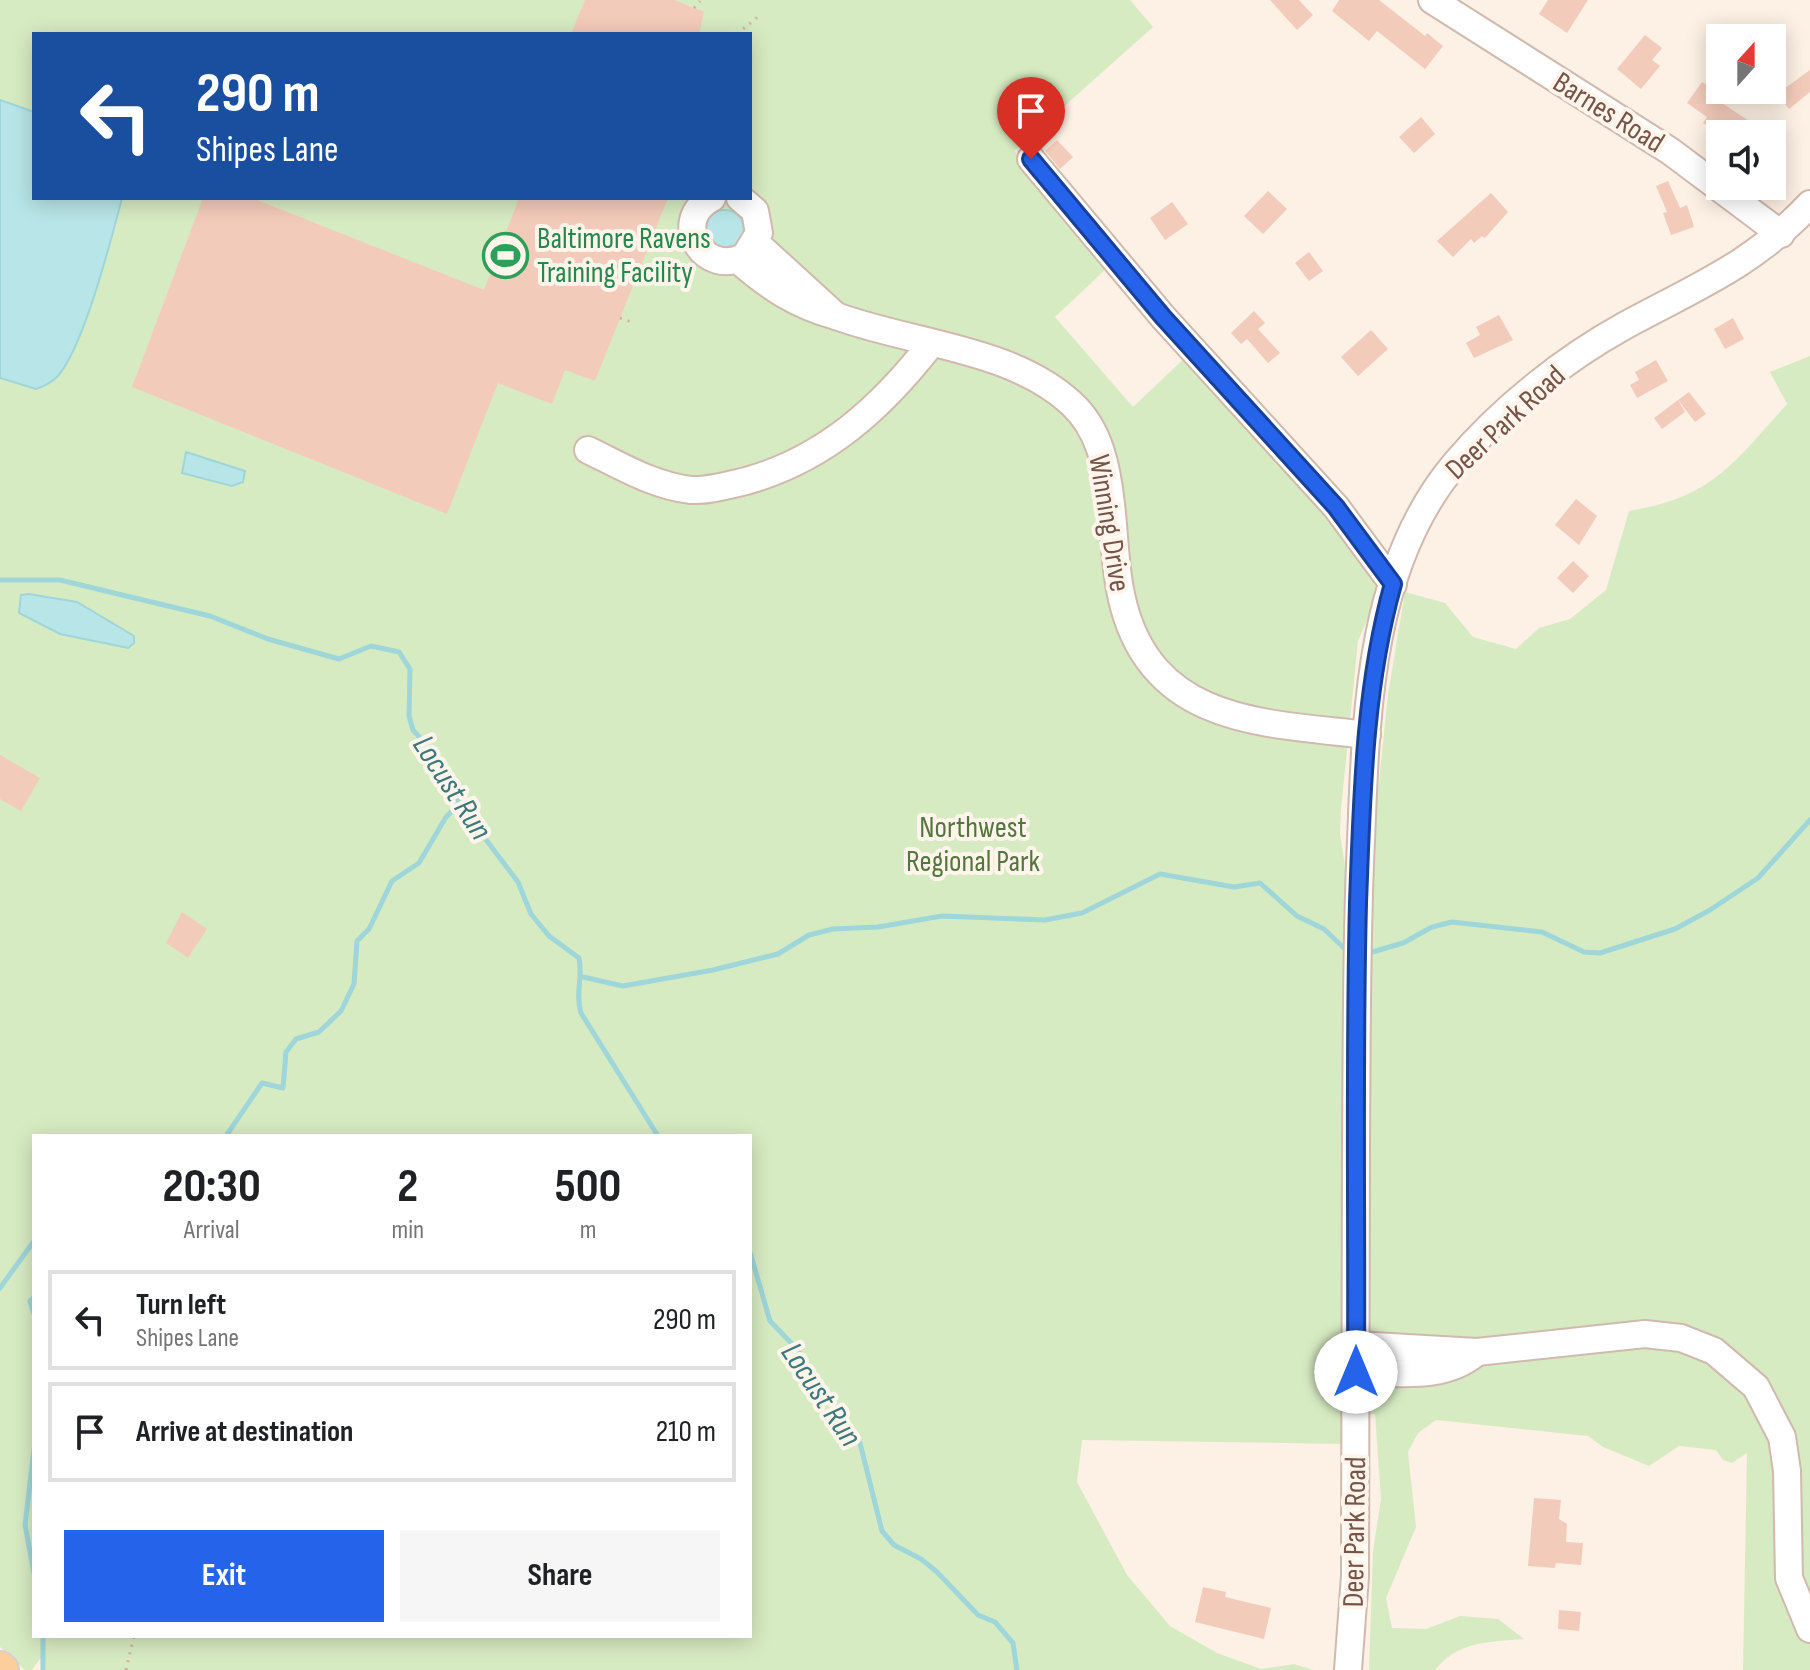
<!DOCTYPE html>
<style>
body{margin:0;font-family:"Sofia Sans Condensed",sans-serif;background:#f6f6f6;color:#202124;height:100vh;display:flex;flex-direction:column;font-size:30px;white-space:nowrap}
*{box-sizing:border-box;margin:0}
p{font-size:26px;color:#757577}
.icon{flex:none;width:44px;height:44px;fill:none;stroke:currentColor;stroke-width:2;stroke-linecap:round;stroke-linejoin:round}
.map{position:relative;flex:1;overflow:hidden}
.side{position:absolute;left:32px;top:1134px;width:720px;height:504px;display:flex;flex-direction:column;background:#fff;border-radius:0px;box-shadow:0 4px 20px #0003}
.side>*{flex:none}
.guide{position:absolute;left:32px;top:32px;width:720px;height:168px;border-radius:0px;box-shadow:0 4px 20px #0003;background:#1a4fa0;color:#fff;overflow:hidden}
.needle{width:52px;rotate:21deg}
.fabs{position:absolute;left:1706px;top:24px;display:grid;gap:16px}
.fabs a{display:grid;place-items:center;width:80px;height:80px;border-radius:0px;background:#fff;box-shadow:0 4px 20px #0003;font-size:40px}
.pin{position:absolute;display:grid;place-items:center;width:68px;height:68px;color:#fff;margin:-82px -34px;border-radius:50% 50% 50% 0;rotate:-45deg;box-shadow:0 0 8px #0007}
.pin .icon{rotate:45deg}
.me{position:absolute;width:88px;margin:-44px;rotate:0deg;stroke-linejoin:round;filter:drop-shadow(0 0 6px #0008)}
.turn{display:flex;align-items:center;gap:28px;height:168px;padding:0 32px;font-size:36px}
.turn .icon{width:104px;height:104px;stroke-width:2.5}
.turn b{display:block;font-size:56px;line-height:68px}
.eta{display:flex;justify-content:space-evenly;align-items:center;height:136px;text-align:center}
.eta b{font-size:48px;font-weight:700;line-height:56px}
.button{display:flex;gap:16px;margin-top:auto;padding:16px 32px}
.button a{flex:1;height:92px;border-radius:0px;background:#2563eb;color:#fff;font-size:32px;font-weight:700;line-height:92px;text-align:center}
.button a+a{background:#f6f6f6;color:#202124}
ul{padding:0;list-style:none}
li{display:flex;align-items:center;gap:24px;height:100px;margin:0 16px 12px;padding:0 16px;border:4px solid #e0e0e0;border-radius:0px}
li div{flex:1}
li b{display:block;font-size:30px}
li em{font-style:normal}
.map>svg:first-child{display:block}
.green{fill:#d7ebc2;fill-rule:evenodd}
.water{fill:#b8e5e7;stroke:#9ed6d9;stroke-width:2}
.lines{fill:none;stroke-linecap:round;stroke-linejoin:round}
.stream{stroke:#9ed6d9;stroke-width:5}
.building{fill:#f3cbbb}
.minor-casing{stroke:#d0b9ad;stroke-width:30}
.major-casing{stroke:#d9cfcc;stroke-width:36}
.path{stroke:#d8ae9e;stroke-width:3;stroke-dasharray:2 6;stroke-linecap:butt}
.minor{stroke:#fff;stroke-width:26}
.major{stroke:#fcce9b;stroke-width:32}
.route-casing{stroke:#184099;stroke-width:20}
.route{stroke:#2563eb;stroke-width:14}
.labels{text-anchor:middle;stroke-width:8;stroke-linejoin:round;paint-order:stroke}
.street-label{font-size:30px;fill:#765449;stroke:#fff5eb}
.leisure-label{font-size:30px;fill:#27864d;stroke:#fff5eb;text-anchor:start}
.park-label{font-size:30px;fill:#54763e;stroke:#fff5eb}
.water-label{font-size:32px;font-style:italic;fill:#3c787c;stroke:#fff5eb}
</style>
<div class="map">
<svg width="1810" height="1670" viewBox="0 0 1810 1670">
<rect width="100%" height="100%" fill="#fdf0e4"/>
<path class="green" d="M 0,0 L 1130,0 L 1153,27 L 1014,151 L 1108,267 L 1055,317 L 1133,407 L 1191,352 L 1373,573 L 1377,597 L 1358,641 L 1341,809 L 1340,834 L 1350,898 L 1371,859 L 1388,694 L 1405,592 L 1445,603 L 1473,637 L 1516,649 L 1539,628 L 1570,619 L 1606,590 L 1629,511 C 1712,498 1734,463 1787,404 L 1770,372 L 1810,356 L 1810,1670 L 1743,1670 L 1747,1453 L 1732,1463 L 1723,1460 L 1716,1450 L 1679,1446 L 1649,1466 L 1603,1447 L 1588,1436 L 1436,1420 L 1418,1433 L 1408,1452 L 1416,1527 L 1386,1598 L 1392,1628 L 1426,1629 L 1460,1616 L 1498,1619 L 1524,1639 C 1489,1642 1458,1641 1435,1670 L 1369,1670 L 1373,1551 L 1381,1499 L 1375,1414 L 1348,1410 L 1347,1444 L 1082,1440 L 1077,1482 L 1127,1575 L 1170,1626 L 1217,1653 L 1261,1669 L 1294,1664 L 1313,1670 L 43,1670 L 42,1656 L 32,1670 L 25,1670 L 0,1647 ZM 34,34 L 750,34 L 750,198 L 34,198 ZM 34,1136 L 750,1136 L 750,1636 L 34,1636 Z"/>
<g class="water">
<path d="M 0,100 L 34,112 L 34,198 L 122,198 C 111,240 84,346 58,376 C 51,383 45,386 36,389 L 0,378 Z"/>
<circle cx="725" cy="229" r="19"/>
<polygon points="186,452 245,471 243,482 232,486 182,473"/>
<polygon points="29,594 77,602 134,636 134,643 128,648 60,634 19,613 21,595"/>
</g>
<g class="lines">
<g class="stream">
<path d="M 0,580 L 60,580 L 118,594 L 210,616 L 268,639 L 339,659 L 371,646 L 399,652 L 410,669 L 409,716 L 413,730 L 442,762 L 454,781 L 459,804 L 518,882 L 531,914 L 549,936 L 579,958 C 583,979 575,993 581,1013 L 658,1136"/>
<polyline points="1369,953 1403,943 1432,927 1452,922 1542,932 1584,952 1600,953 1675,929 1710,910 1758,878 1810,820"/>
<polyline points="583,977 623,986 713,970 778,954 809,935 833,929 878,927 942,916 1045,920 1082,913 1160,874 1234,887 1260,883 1297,916 1324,929 1345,949"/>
<polyline points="226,1136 262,1083 283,1088 286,1052 296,1039 319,1032 341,1011 354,984 357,941 369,929 392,881 419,863 446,817 459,804"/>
<polyline points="750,1252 770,1321 796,1348 860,1443 882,1531 894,1545 921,1559 937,1572 978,1615 995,1622 1013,1643 1017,1670"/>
<polyline points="0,1288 34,1241"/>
<polyline points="34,1297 30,1301 34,1314"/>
<polyline points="34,1449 25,1525 34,1573"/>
<polyline points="43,1636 43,1670"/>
</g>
</g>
<g class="building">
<polygon points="585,0 674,0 704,12 699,34 571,34"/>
<polygon points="1270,0 1299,0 1313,15 1297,30"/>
<polygon points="1339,0 1379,0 1425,36 1427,33 1443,46 1425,69 1377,31 1369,41 1332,11"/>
<polygon points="1548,0 1588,0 1567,33 1539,14"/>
<polygon points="1645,35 1662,48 1652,60 1660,66 1641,89 1617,69"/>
<polygon points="1810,70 1810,92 1789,109 1777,94"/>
<polygon points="1702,82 1715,90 1711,96 1754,124 1747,134 1720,134 1703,123 1707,117 1687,103"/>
<polygon points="1421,117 1435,134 1414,153 1399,137"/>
<polygon points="1057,140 1073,157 1060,169 1045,151"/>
<polygon points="1668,181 1680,208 1687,205 1694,227 1671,235 1663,213 1667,212 1656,186"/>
<polygon points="1268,191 1287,209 1263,234 1244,216"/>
<polygon points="1491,193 1508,212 1485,238 1482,236 1474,243 1471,239 1453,257 1437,241"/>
<polygon points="203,198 252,198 484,290 519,198 668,198 595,381 565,370 552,404 498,383 447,514 132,387"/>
<polygon points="1172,202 1188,224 1165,240 1150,218"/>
<polygon points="1309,252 1323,271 1309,281 1295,263"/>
<polygon points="1254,311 1265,323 1258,329 1280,353 1268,363 1247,339 1241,344 1231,333"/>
<polygon points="1499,315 1513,340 1474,358 1466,343 1480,335 1476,327"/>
<polygon points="1733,318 1744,339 1725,349 1714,329"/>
<polygon points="1371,330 1388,349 1358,376 1341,357"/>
<polygon points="1656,360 1668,381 1637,398 1630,385 1639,380 1635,372"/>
<polygon points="1689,392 1706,414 1695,422 1678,400"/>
<polygon points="1678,400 1685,412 1662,429 1654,418"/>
<polygon points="1576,499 1597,516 1579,545 1555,525"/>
<polygon points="1573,561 1589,576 1573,593 1557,578"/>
<polygon points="0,755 40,778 21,811 0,799"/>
<polygon points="182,912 207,929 188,958 166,943"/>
<polygon points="1534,1498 1561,1500 1559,1519 1567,1524 1566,1542 1583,1543 1581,1565 1556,1563 1555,1568 1528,1566"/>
<polygon points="1203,1587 1226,1592 1225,1597 1271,1608 1264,1639 1195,1622"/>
<polygon points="1559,1610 1581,1612 1579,1631 1558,1629"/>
</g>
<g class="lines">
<defs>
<g id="minor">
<polyline points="1432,0 1670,151 1781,234"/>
<polyline points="1031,159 1163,317 1336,507 1393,584"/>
<path d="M 712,198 C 669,220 704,279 745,256 L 759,233 L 755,211 L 740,198"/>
<path d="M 738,260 C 769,287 796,305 836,316 L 756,243"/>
<path d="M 836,316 C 912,344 1012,348 1072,404 C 1100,430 1107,468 1111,504 C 1115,538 1115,574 1124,607 C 1156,725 1267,723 1367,735"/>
<path d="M 588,450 C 621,466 654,486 691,490 C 708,491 729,485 746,481 C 825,459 881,408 931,344"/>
<polyline points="1356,1345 1477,1352 1645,1334 1681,1338 1714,1351 1756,1387 1782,1437 1787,1471 1789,1578 1810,1629"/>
<path d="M 1356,1372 C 1398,1372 1443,1381 1477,1352"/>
<path d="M 1348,1670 L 1355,1576 C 1355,1431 1356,1286 1356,1141 C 1357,1041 1356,941 1361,841 C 1366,714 1369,566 1455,464 C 1501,409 1564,359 1626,325 C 1696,287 1754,264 1810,204"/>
</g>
<polyline id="major" points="0,1668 2,1670"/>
</defs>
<use href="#minor" class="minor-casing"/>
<use href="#major" class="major-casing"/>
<g class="path">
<polyline points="694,8 700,1"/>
<polyline points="737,34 760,15"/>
<polyline points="620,318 634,323"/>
<polyline points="126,1670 134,1636"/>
</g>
<use href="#minor" class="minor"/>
<use href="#major" class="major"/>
</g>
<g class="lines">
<defs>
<path id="route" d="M 1031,159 L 1163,317 L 1336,507 L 1393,584 C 1364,687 1362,797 1358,903 C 1354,1059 1357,1216 1356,1372"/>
</defs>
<use href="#route" class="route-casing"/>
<use href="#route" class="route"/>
</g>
<defs>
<symbol id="stadium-ring" viewBox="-11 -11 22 22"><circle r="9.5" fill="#fff5eb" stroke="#2e9e5b" stroke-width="1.5"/><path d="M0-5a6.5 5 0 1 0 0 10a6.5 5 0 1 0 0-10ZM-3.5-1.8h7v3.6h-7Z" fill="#2e9e5b"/></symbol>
</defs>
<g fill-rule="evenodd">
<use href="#stadium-ring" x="480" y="230" width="51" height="51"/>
</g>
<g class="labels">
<g class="street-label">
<text transform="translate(1609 112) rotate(32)" y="10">Barnes Road</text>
<text transform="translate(1505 422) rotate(-43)" y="10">Deer Park Road</text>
<text transform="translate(1110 523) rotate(81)" y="10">Winning Drive</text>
<text transform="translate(1354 1532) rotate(-89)" y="10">Deer Park Road</text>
</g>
<g class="leisure-label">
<text x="537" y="248">Baltimore Ravens<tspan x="537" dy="34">Training Facility</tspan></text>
</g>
<g class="park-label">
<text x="973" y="837">Northwest<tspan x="973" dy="34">Regional Park</tspan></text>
</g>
<g class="water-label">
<text transform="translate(453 787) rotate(57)" y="11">Locust Run</text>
<text transform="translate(822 1394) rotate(56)" y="11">Locust Run</text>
</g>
</g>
</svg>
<div class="fabs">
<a><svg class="needle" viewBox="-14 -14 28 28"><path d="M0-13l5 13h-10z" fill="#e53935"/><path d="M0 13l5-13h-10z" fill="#757577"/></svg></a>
<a><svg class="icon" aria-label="sound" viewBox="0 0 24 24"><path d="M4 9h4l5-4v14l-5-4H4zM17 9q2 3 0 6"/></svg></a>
</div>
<div class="pin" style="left:1031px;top:159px;background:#d93025"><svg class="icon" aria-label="arrive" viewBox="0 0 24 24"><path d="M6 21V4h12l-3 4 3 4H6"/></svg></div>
<svg class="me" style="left:1356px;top:1372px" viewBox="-20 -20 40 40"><circle r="19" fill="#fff"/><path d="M0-13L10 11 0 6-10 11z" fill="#2563eb"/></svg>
<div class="guide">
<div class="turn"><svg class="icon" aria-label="left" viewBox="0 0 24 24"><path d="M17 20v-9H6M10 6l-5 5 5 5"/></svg><div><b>290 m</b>Shipes Lane</div></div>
</div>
<section class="side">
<div class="eta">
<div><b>20:30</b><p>Arrival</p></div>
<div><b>2</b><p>min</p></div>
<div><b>500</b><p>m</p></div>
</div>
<ul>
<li><svg class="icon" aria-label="left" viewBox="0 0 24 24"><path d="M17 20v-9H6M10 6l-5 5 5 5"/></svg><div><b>Turn left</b><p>Shipes Lane</p></div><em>290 m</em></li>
<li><svg class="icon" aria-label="arrive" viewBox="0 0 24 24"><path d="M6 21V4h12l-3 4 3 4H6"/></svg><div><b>Arrive at destination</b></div><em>210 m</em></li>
</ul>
<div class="button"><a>Exit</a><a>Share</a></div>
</section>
</div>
